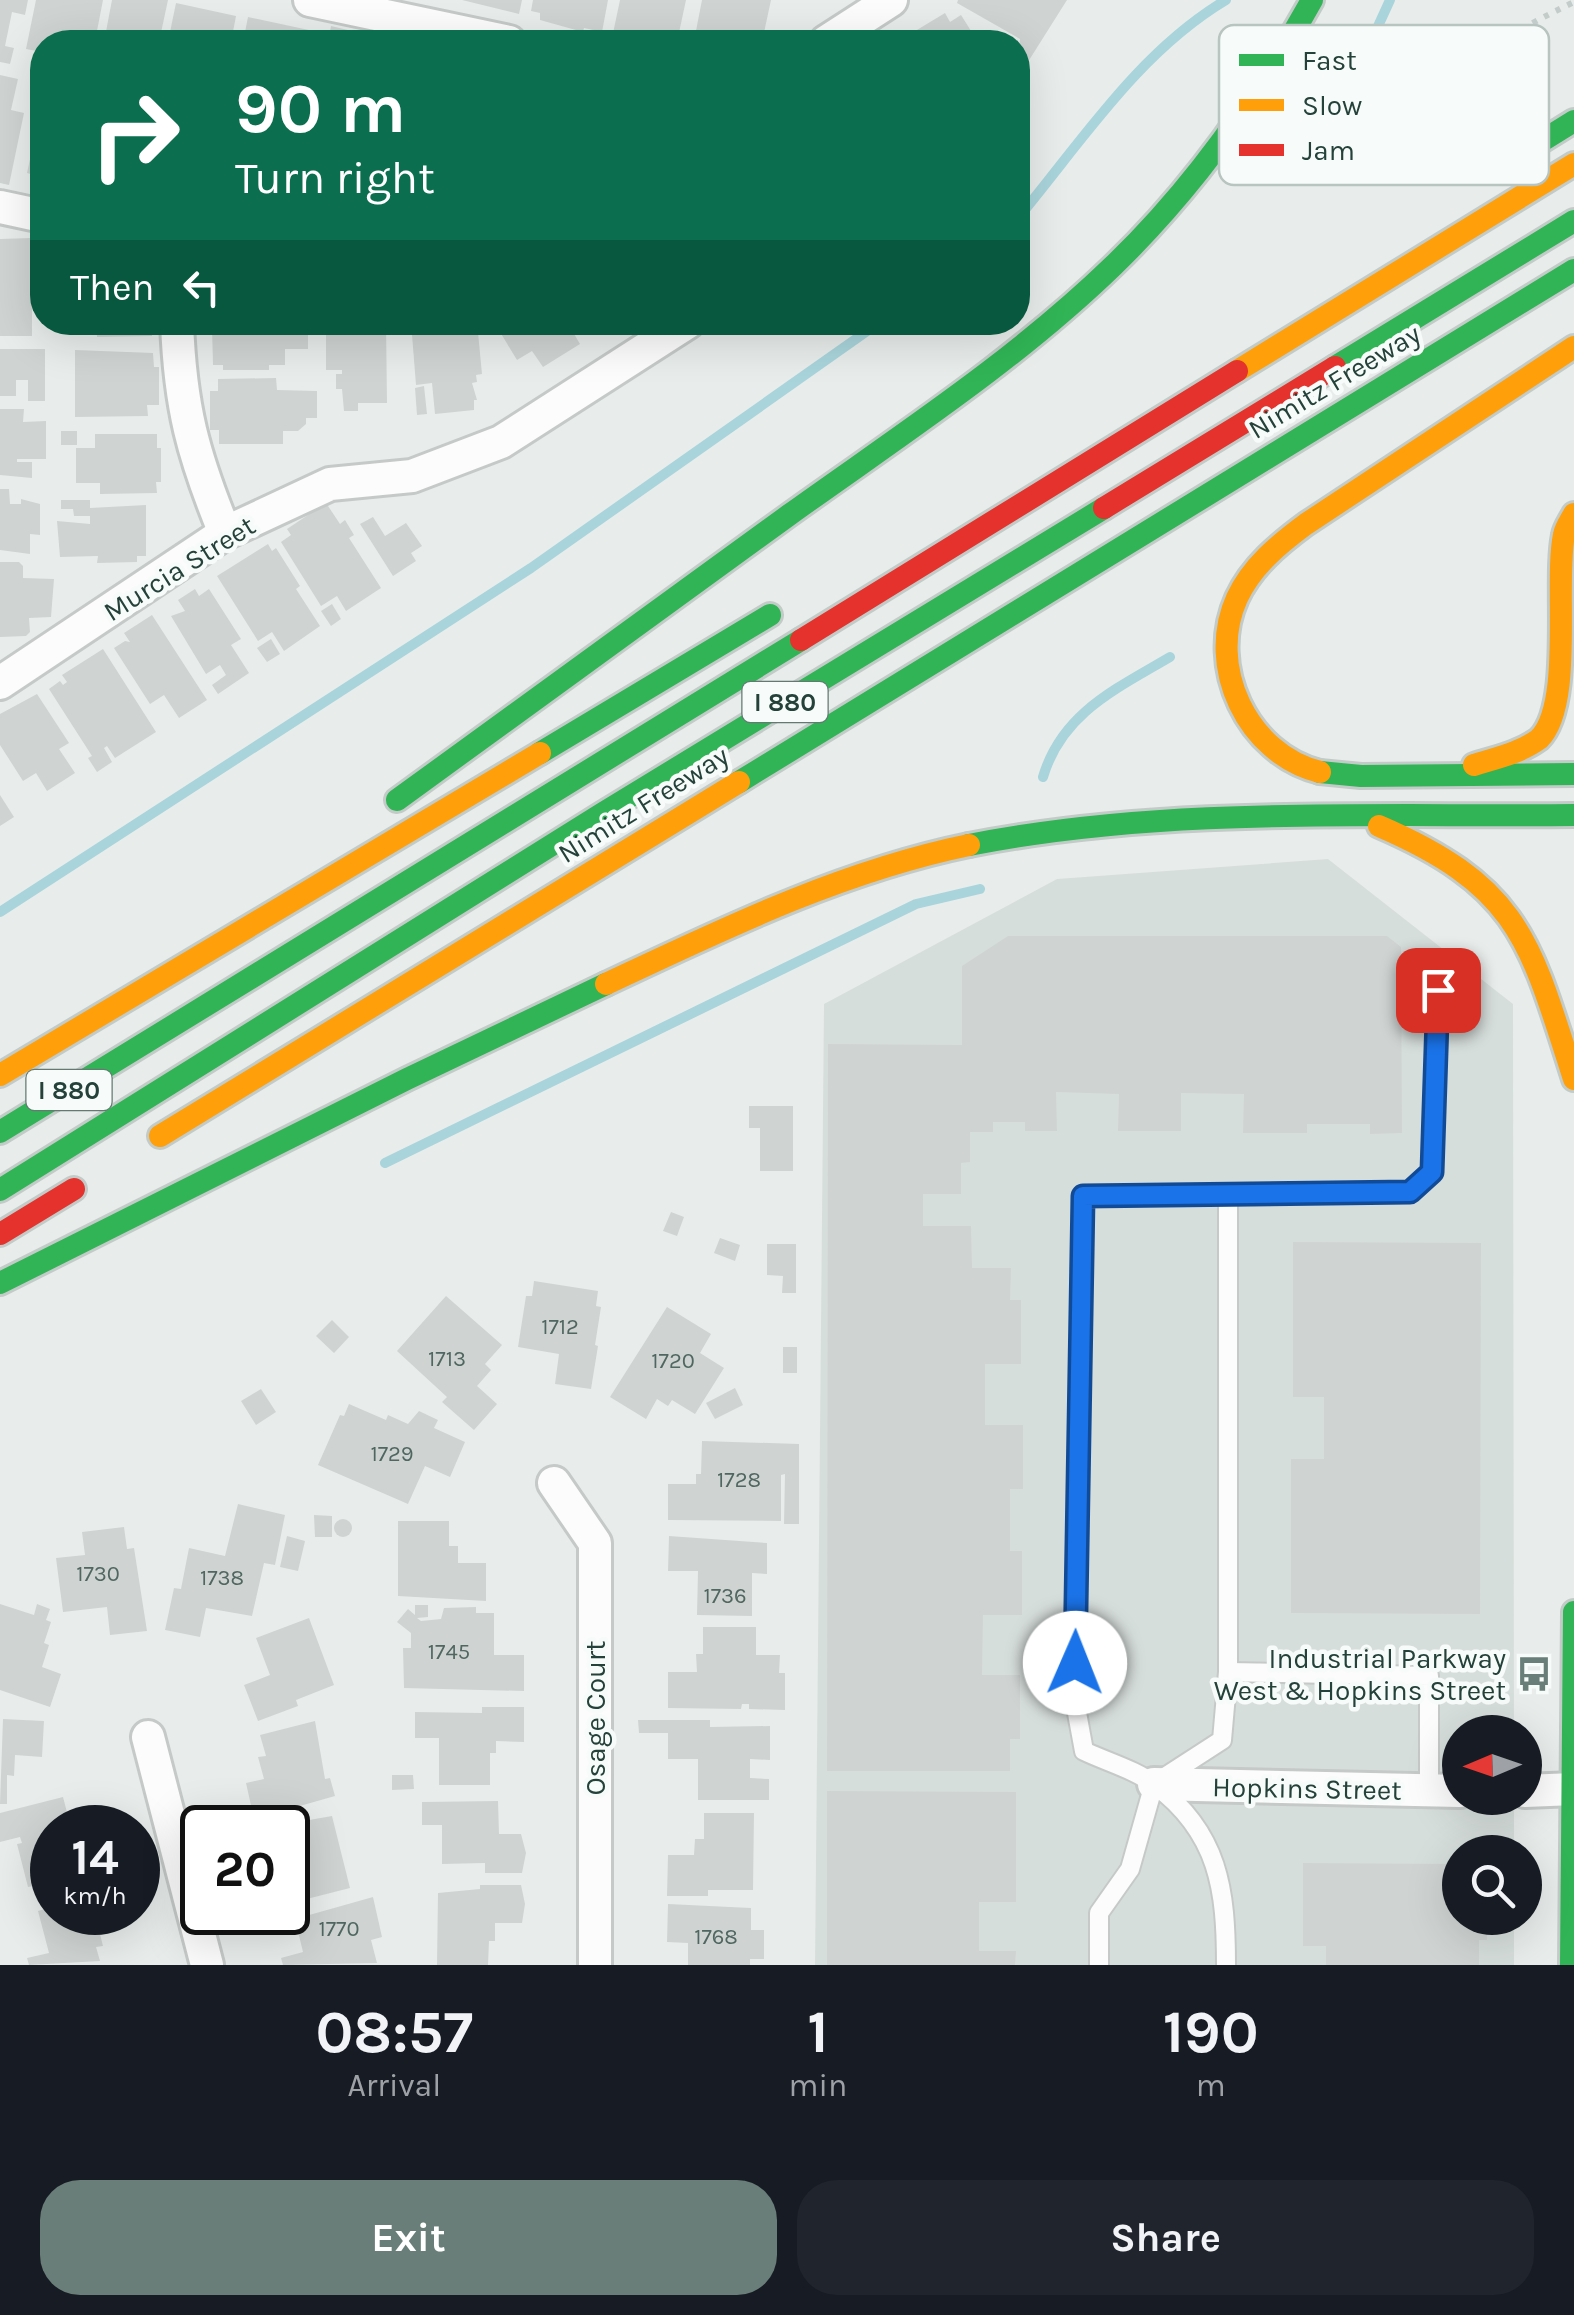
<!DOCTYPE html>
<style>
body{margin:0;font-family:Karla,sans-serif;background:#20242c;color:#f1f3f6;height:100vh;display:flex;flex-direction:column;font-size:38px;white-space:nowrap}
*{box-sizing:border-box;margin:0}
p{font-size:32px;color:#9ea1a6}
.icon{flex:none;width:55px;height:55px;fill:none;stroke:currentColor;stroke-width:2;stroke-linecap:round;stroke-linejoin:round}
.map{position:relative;height:1965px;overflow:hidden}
.side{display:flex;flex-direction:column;background:#171b24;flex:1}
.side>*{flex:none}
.top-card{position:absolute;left:30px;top:30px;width:1000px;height:305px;border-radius:40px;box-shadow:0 10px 40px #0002;background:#0b6e4f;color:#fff;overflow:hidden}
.needle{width:65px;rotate:268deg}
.tools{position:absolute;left:1442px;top:1715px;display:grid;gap:20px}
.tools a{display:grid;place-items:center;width:100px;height:100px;border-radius:50%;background:#171b24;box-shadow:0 10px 40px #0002;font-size:50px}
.speed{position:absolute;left:30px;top:1805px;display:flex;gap:20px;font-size:50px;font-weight:700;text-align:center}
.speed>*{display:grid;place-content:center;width:130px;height:130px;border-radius:50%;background:#171b24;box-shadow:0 10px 40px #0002;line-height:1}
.speed small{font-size:25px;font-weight:400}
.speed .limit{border:5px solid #111;border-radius:15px;background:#fff;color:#111}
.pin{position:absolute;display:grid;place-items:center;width:85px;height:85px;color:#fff;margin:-42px;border-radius:20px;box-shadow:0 5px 15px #0006}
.me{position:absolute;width:110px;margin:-55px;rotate:1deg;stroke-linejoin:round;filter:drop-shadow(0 0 8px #0008)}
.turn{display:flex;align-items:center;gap:35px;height:210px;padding:0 40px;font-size:45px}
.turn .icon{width:130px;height:130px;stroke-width:2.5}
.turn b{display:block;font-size:70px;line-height:85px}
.then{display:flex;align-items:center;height:95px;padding:0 40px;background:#0003;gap:20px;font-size:38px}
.eta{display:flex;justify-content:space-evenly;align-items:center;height:170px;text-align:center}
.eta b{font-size:60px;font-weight:700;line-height:70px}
.action{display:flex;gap:20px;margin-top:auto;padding:20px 40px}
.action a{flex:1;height:115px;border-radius:40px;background:#697e78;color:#fff;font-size:40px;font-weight:700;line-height:115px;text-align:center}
.action a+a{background:#20242c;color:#f1f3f6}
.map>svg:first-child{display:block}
.built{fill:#d6dedb}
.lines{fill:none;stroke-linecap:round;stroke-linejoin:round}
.stream{stroke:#a9d4db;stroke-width:10}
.building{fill:#cfd4d2}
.lane-casing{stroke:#c5cac8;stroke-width:22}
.street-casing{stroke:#c5cac8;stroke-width:38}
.fast-casing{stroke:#c3cbc8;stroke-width:28}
.slow-casing{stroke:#c3cbc8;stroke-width:28}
.jam-casing{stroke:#c3cbc8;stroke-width:28}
.path{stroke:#c3ccca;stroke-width:6;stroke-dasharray:5 8;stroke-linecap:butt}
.lane{stroke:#fcfcfc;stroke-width:18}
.street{stroke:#fcfcfc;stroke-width:32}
.fast{stroke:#30b455;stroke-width:22}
.slow{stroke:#ff9f0a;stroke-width:22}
.jam{stroke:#e5322d;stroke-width:22}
.route-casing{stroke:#114b97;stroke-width:25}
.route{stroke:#1a73e8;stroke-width:18}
.labels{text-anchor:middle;stroke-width:9;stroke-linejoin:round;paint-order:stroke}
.number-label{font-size:22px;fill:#506761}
.shield{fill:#f7fbf9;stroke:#637a73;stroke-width:2.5}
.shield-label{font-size:25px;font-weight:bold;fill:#24423a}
.street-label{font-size:28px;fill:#24423a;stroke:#f7fbf9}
.poi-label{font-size:28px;fill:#24423a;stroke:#f7fbf9;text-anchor:end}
.key{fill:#f7fbf9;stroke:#b8c4c0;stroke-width:2.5}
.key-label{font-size:28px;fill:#24423a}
</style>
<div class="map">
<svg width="1574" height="1965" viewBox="0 0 1574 1965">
<rect width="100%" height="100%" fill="#e8edeb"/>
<polygon class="built" points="1328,859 1513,1004 1514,1732 1460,1732 1460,1798 1514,1798 1514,1852 1460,1852 1460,1918 1514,1918 1514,1965 815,1965 824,1004 1057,879"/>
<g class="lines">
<g class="stream">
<polyline points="1374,35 1390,0"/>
<path d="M 1018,218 C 1082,141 1139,52 1226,0"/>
<path d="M 1043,777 C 1062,713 1116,689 1170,657"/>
<polyline points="0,912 531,568 880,322"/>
<polyline points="385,1163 916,904 980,889"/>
</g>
</g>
<g class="building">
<polygon points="0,0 28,0 25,15 12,12 5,46 14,48 10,64 0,62"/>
<polygon points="36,0 103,0 96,36 89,34 87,42 42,42 42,52 26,49"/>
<polygon points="112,0 168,0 159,42 104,42"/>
<polygon points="462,0 522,0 519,14"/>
<polygon points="533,0 608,0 602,32 584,28 583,32 540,20 540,13 531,11"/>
<polygon points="620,0 686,0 677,42 622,42 612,38"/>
<polygon points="702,0 771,0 762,42 694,41"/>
<polygon points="958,0 1067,0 1026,65 1018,61 1020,39 957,3"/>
<polygon points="176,3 236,16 231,42 168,42"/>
<polygon points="945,13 950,22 961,15 978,42 897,42"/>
<polygon points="248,17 309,30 306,42 243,42"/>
<polygon points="331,26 348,30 345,42 328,42"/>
<polygon points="0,75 18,79 11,110 24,113 9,185 0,183"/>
<polygon points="39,118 42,119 42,185 36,184 38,176 27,173"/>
<polygon points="31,238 31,242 42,242 42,302 32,302 32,336 0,336 0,239"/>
<polygon points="96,322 151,322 152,336 97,337"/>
<polygon points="216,322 308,322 308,349 285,349 285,365 269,365 269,370 223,370 223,365 213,365 212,327 216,327"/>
<polygon points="326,322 386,322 387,403 358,403 358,411 344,411 342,389 336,389 336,374 342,374 342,370 326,370"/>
<polygon points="411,322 477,322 482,374 476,375 477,382 472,383 477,400 474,400 474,410 435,414 432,383 416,385"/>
<polygon points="494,322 567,322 580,344 543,367 532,351 517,360"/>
<polygon points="0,349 45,349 45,401 28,401 28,380 16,380 16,396 0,396"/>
<polygon points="75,350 153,353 154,367 159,367 159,405 147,405 148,416 75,417"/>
<polygon points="276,378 277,390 317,391 317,418 306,418 306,424 298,431 283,431 283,444 219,444 219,430 210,430 210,391 218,391 218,379"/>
<polygon points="424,386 427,414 417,415 415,388"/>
<polygon points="0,409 24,409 23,422 46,421 46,459 17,459 17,462 32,462 32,478 0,475"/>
<rect x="61" y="431" width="16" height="14"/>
<polygon points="95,434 157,434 157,448 161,448 161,482 156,482 157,493 100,494 100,483 76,483 76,448 95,448"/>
<polygon points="0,489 9,489 10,504 21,504 21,499 40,504 40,535 30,534 30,554 0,550"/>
<polygon points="61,500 90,500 90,508 146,505 146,556 137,556 137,562 97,563 98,556 60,557 57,521 90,524 90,516 74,516 73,509 61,509"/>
<polygon points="326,503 340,524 345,520 354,535 349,538 381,588 346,611 337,596 321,606 281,542 291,535 287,529"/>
<polygon points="373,517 385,536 406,523 422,546 411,553 416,561 393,576 360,524"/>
<polygon points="268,544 272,551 276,548 300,586 296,589 320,626 284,651 272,632 258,641 217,576"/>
<polygon points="0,562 19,562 23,566 23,578 54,579 51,617 29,618 30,632 26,636 0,637"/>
<polygon points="195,589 199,596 209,589 241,639 231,645 249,673 218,694 212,685 226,675 220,665 206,674 171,616 185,611 178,600"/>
<polygon points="332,604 341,619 331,626 321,611"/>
<polygon points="152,615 207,700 179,718 164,695 150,704 114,648 125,641 130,642 124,633"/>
<polygon points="271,639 280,654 267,662 257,648"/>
<polygon points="103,649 156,732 115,758 107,746 104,748 112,762 97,772 88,758 92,756 49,689 60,681 63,685 67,682 62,675"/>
<polygon points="37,694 69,743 59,749 75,773 47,791 36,773 23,781 0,745 0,714"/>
<polygon points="0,795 14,817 0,826"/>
<polygon points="1008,936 1387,936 1401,947 1402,1133 1370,1134 1370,1124 1307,1124 1307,1133 1243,1133 1244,1094 1181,1093 1181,1131 1118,1131 1119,1094 1056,1092 1057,1131 1025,1131 1025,1122 993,1122 993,1132 970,1132 970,1162 961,1163 961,1194 923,1194 923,1226 971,1226 972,1268 1011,1268 1010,1300 1021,1300 1021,1364 985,1364 985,1425 1023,1425 1023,1489 1010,1489 1010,1551 1022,1551 1022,1615 983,1615 982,1675 1020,1675 1020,1739 1010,1739 1010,1771 827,1771 828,1044 962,1045 962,966"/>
<polygon points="749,1106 793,1106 793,1171 760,1171 760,1128 749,1128"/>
<polygon points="671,1212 684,1217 677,1236 663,1231"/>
<polygon points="720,1238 740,1245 735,1261 714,1253"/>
<polygon points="1293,1242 1481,1243 1480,1614 1291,1613 1291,1459 1324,1459 1324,1397 1293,1397"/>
<polygon points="767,1244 796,1244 796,1293 782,1293 783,1276 767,1275"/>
<polygon points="534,1281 598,1291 596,1306 601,1307 595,1345 598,1346 591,1389 555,1384 559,1354 518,1347 526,1296 532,1296"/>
<polygon points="446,1296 502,1345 485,1364 491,1370 477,1386 497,1404 474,1430 442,1402 447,1397 397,1351"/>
<polygon points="667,1307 711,1334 700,1353 724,1368 695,1414 672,1400 668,1406 657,1399 646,1419 610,1397"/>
<polygon points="332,1320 349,1337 334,1353 316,1336"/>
<rect x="783" y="1347" width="14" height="26"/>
<polygon points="735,1388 743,1405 715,1419 706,1403"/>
<polygon points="261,1389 276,1412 256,1425 241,1401"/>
<polygon points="349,1404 386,1420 388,1415 408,1424 419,1411 438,1420 434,1428 465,1442 450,1477 425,1466 408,1504 318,1465 340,1415 344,1416"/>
<polygon points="702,1441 799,1444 799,1524 784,1524 785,1474 781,1475 781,1521 668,1520 668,1484 696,1484 696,1474 701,1474"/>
<polygon points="238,1504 285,1515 275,1565 264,1563 252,1616 206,1608 200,1637 165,1630 174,1588 181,1589 189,1548 225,1556"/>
<polygon points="314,1515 332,1516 332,1537 315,1537"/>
<circle cx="343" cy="1528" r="9"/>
<polygon points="398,1521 449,1521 449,1546 458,1546 458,1563 486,1563 486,1601 398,1596"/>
<polygon points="124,1527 127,1549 134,1548 147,1631 110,1635 107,1607 63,1612 56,1558 85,1555 82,1532"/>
<polygon points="287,1536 305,1541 298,1571 280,1567"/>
<polygon points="669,1536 767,1543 767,1574 752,1573 752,1616 697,1615 698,1571 668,1571"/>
<polygon points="0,1604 34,1615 37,1604 50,1609 46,1620 51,1622 44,1643 49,1645 42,1667 61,1674 50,1707 0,1690"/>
<polygon points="415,1605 428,1605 428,1617 417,1618 421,1621 441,1619 444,1608 476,1607 476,1613 494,1613 494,1655 524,1655 524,1691 404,1688 403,1648 411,1648 411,1633 397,1622 408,1609 415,1615"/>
<polygon points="309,1618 334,1685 296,1700 298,1706 258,1721 244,1685 270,1675 256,1638"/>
<polygon points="703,1627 756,1627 756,1655 780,1655 779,1673 785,1673 785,1710 749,1709 749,1704 742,1704 741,1709 668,1708 668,1672 697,1672 696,1654 703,1654"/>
<polygon points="482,1707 524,1707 524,1742 496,1741 496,1753 490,1753 490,1785 439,1785 439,1738 415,1738 415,1712 482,1713"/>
<polygon points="3,1719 44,1721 42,1757 15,1755 14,1776 7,1775 7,1804 0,1804"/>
<polygon points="638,1720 710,1720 710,1727 770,1726 770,1760 750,1759 750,1778 769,1779 769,1800 698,1800 698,1759 668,1759 668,1733 639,1733"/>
<polygon points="315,1721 325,1779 330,1778 335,1796 254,1819 246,1783 264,1779 258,1757 266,1756 260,1735"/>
<polygon points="392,1775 413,1775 414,1789 392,1790"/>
<polygon points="827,1791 1016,1792 1016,1902 979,1902 979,1951 1016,1951 1015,1965 827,1965"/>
<polygon points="63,1797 69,1820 76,1818 79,1828 52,1828 52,1883 28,1887 17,1844 22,1843 20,1837 0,1842 0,1813"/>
<polygon points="498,1801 499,1834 521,1834 526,1853 522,1873 485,1873 485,1863 442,1864 442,1825 422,1825 422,1802"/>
<polygon points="704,1813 754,1813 753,1890 708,1890 708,1896 667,1896 668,1855 694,1855 695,1839 704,1839"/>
<polygon points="332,1816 350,1888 295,1902 288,1873 288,1828 275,1826"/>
<polygon points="1303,1863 1460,1864 1460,1918 1487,1918 1487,1940 1479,1940 1479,1965 1326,1965 1326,1946 1303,1946"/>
<polygon points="480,1885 521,1885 525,1904 522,1923 495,1923 495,1941 489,1941 488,1965 437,1965 438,1893 480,1889"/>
<polygon points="373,1897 382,1937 371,1940 377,1963 283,1965 281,1958 303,1952 295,1919"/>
<polygon points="668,1904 751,1908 751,1930 764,1930 764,1959 750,1959 750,1965 688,1965 688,1943 667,1942"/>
<polygon points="52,1907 52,1912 121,1912 123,1920 98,1926 103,1946 96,1947 100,1961 29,1965 27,1958 49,1953 38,1911"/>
</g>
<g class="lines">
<defs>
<g id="lane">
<polyline points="1228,1672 1429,1676 1429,1791"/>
<polyline points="1099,1965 1099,1913 1130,1869 1154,1784 1222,1740 1228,1672 1228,1193"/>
<path d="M 1226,1965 C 1226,1890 1219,1833 1155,1785 C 1136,1770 1107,1762 1084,1751 L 1075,1702 L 1083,1196 L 1410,1192 L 1432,1172 L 1438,990"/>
</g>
<g id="street">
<polyline points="310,0 509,42"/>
<polyline points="826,42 891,0"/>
<polyline points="0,207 42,216"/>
<path d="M 177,322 C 180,407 193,455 225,533"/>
<polyline points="0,683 225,533 330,484 412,476 501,442 688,322"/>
<polyline points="554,1483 595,1543 595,1965"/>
<polyline points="148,1737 207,1965"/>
<polyline points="1154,1784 1460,1791"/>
<polyline points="1525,1791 1574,1789"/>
</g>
<g id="fast">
<polyline points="1500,167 1574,121"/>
<polyline points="1335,367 1574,221"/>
<polyline points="540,753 770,615"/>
<polyline points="1320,772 1361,776 1574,774"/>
<polyline points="739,782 1574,270"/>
<path d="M 397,800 C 528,705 658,609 789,515 C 899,436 1015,361 1113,266 C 1194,188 1258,97 1312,0"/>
<path d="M 969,845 C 1167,806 1373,817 1574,815"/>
<polyline points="0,1132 801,640"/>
<polyline points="0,1190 603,813 1104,508"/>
<polyline points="0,1283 407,1079 606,984"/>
<polyline points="1571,1965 1574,1612"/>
</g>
<g id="slow">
<polyline points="1237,371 1574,164"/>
<path d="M 1474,765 C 1496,758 1520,753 1539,739 C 1574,705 1554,582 1564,535 C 1565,528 1571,520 1574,514"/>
<path d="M 1320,772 C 1247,754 1206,666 1237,598 C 1252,566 1279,544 1306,524 L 1574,347"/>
<path d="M 1379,826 C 1520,887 1530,941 1574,1079"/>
<path d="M 606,984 C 723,929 842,871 969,845"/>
<polyline points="0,1075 540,753"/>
<polyline points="160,1136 739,782"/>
</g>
<g id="jam">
<polyline points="1104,508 1335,367"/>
<polyline points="801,640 1237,371"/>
<polyline points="0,1234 74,1189"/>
</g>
</defs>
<use href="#lane" class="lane-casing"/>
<use href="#street" class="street-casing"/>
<use href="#fast" class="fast-casing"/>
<use href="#slow" class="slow-casing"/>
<use href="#jam" class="jam-casing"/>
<path class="path" d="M 1488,127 L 1474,89 C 1508,33 1517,30 1574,2"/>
<use href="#lane" class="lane"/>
<use href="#street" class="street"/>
<use href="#fast" class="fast"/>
<use href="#slow" class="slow"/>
<use href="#jam" class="jam"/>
</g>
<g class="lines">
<defs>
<polyline id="route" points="1075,1663 1083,1196 1410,1192 1432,1172 1438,990"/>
</defs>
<use href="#route" class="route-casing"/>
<use href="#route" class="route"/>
</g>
<defs>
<symbol id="bus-bare" viewBox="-9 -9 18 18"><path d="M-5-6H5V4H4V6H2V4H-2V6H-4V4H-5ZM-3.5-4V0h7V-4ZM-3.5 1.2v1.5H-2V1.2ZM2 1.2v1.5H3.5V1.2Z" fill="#697e78" stroke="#f7fbf9" stroke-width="2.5" paint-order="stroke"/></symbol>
</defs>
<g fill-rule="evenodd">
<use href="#bus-bare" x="1509" y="1649" width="50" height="50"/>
</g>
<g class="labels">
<g class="number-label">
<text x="560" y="1334">1712</text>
<text x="447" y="1366">1713</text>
<text x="673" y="1368">1720</text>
<text x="392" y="1461">1729</text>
<text x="739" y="1487">1728</text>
<text x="98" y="1581">1730</text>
<text x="222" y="1585">1738</text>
<text x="725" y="1603">1736</text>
<text x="449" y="1659">1745</text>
<text x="339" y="1936">1770</text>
<text x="716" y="1944">1768</text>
</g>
<g class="shield">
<rect x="742.5" y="682" width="85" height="40" rx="8"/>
<rect x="26.5" y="1070" width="85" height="40" rx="8"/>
</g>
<g class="shield-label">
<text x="785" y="711">I 880</text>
<text x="69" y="1099">I 880</text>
</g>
<g class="street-label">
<text transform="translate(1334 381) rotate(-31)" y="10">Nimitz Freeway</text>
<text transform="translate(179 568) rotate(-32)" y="10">Murcia Street</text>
<text transform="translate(643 804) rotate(-32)" y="10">Nimitz Freeway</text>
<text transform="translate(595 1718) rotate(-90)" y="10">Osage Court</text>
<text transform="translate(1307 1788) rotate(1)" y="10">Hopkins Street</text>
</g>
<g class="poi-label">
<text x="1506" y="1668">Industrial Parkway<tspan x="1506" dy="32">West &amp; Hopkins Street</tspan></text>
</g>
</g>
<rect x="1219" y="25" width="330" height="160" rx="15" class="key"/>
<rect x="1239" y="54" width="45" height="12" fill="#30b455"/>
<rect x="1239" y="99" width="45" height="12" fill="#ff9f0a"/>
<rect x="1239" y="144" width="45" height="12" fill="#e5322d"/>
<g class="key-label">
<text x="1302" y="70">Fast</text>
<text x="1302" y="115">Slow</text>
<text x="1302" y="160">Jam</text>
</g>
</svg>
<div class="tools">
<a><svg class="needle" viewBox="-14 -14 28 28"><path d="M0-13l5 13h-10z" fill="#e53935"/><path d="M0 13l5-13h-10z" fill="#9ea1a6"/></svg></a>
<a><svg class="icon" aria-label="search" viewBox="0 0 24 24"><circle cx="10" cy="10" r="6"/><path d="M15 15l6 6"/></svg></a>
</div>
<div class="speed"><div>14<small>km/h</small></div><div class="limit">20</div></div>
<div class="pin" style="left:1438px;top:990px;background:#d93025"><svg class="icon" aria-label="arrive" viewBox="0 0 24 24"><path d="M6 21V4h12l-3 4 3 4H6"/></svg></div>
<svg class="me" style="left:1075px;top:1663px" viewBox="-20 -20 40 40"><circle r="19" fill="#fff"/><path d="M0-13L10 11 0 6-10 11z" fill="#1a73e8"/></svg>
<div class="top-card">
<div class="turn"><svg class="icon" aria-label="right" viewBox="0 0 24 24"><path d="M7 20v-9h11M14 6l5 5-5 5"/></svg><div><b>90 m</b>Turn right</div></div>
<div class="then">Then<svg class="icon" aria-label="left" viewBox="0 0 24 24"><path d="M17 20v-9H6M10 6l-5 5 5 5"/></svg></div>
</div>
</div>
<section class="side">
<div class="eta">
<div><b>08:57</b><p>Arrival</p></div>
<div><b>1</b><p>min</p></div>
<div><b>190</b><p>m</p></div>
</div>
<div class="action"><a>Exit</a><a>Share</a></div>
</section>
